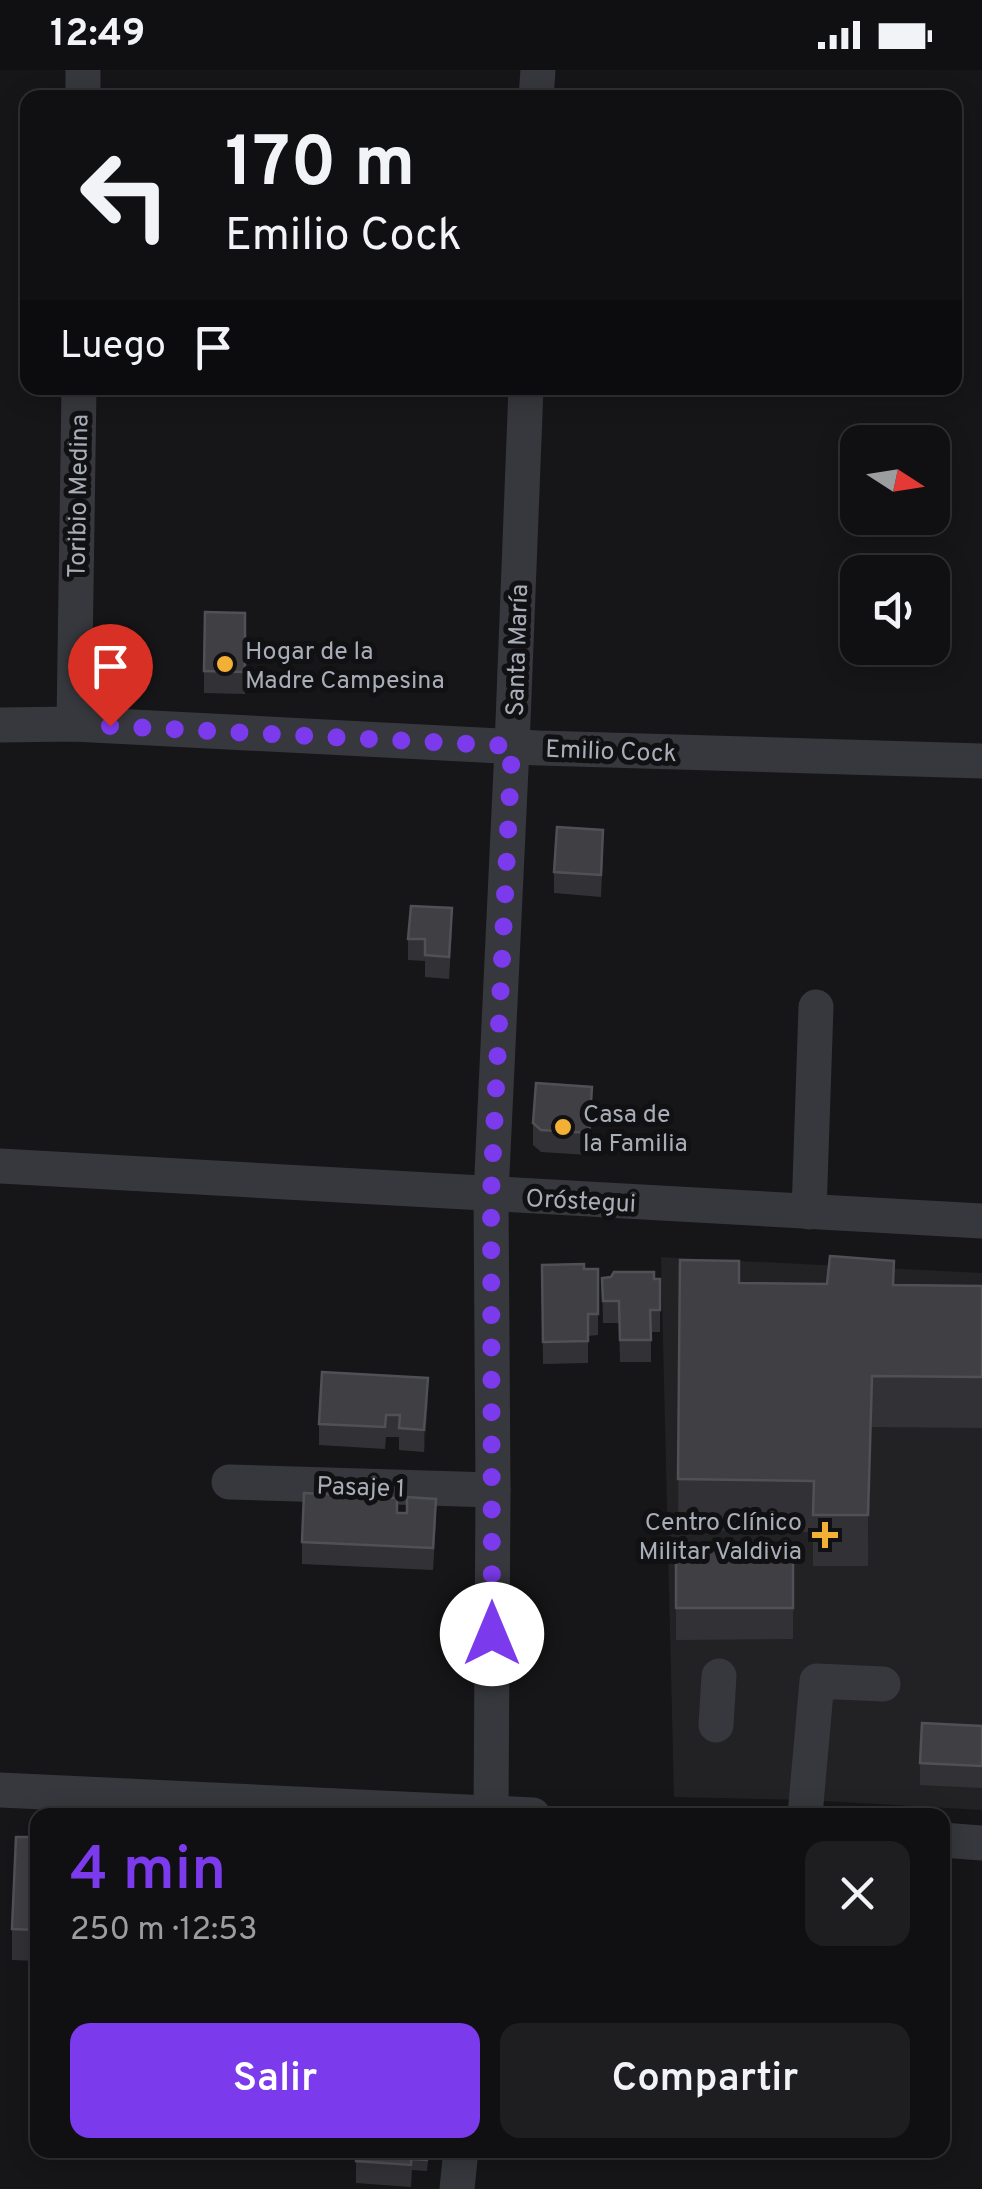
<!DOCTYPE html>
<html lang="es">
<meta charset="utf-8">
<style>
body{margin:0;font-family:Overpass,sans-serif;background:#1e1e20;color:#f1f3f6;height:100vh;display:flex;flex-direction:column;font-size:38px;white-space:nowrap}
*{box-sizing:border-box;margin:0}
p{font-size:32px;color:#9c9d9f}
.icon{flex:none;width:55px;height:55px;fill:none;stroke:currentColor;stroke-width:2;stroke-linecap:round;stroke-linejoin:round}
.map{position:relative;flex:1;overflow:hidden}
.sheet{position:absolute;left:30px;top:1738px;width:920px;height:350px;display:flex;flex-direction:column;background:#101012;border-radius:20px;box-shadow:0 5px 25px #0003,0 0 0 2px #303032}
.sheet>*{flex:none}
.top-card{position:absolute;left:20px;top:20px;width:942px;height:305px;border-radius:20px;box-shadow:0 5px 25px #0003,0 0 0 2px #303032;background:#101012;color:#f1f3f6;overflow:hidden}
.needle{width:65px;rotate:102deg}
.fabs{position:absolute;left:840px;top:355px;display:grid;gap:20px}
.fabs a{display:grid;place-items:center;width:110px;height:110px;border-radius:20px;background:#101012;box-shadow:0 5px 25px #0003,0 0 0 2px #303032;font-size:50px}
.pin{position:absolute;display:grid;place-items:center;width:85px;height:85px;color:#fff;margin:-102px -42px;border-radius:50% 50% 50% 0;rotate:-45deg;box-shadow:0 0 10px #0007}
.pin .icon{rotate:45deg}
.me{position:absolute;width:110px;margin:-55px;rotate:0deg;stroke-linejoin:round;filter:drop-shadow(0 0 8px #0008)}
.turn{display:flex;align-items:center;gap:35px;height:210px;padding:0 40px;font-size:45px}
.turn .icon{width:130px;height:130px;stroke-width:2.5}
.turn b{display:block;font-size:70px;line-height:85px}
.then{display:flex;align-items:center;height:95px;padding:0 40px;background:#0003;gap:20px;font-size:38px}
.round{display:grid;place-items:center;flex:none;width:105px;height:105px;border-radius:20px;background:#1e1e20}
.overview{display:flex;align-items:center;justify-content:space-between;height:170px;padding:0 40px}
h1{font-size:60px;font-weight:600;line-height:75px;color:#7c3aed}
.cta{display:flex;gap:20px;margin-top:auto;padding:20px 40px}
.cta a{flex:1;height:115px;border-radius:20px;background:#7c3aed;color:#fff;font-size:40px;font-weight:600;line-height:115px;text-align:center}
.cta a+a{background:#1e1e20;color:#f1f3f6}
.status{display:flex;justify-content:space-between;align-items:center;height:70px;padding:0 50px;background:#101012;direction:ltr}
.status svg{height:28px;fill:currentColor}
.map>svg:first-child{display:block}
.built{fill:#222225}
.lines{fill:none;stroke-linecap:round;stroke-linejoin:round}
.minor{stroke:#37383d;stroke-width:35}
.wall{fill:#323236}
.shaded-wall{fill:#212124}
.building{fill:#3f3f44;stroke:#4f5156;stroke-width:2.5}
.route{stroke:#7c3aed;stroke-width:18;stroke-dasharray:0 32.4}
.poi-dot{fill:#f2b134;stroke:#111113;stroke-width:4}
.labels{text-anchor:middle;stroke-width:10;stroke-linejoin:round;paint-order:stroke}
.street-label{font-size:25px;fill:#a8adb8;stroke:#111113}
.poi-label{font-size:25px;fill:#a8adb8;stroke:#111113;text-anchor:start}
</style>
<div class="status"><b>12:49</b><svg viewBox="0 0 49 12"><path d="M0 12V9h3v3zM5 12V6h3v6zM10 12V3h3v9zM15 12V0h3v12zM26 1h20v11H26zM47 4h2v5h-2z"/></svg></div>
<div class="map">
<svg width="982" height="2119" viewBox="0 0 982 2119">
<rect width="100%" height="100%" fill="#161618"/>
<polygon class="built" points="661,1187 982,1203 982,1740 806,1730 674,1727"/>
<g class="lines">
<g class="minor">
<polyline points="83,28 83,0"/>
<polyline points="536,28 538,0"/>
<polyline points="74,654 79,318"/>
<polyline points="0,655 74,654 539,678 982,691"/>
<polyline points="0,1096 982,1151"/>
<polyline points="809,1142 816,937"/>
<polyline points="229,1412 493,1420"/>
<polyline points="716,1655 719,1606"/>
<polyline points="0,1720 533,1745"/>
<polyline points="491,1745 493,1420 491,1125 512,677 526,318"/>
<polyline points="805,1745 817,1611 883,1614"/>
<polyline points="942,1770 982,1773"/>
<polyline points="457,2119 461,2080"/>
</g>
</g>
<g class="wall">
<polygon points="245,543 245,624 204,623 204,601"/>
<polygon points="603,781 601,827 554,823 554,802"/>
<polygon points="452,860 449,909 425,907 425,891 408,890 408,869"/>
<polygon points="592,1039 589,1085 541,1082 533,1075 533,1053"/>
<polygon points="680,1190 739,1213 982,1216 982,1358 872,1357 868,1496 813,1496 813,1462 678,1460"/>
<polygon points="542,1195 598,1199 598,1265 588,1266 588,1293 543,1294"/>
<polygon points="602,1208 660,1209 660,1262 651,1262 651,1292 620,1292 619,1253 603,1253"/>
<polygon points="428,1330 424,1382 399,1380 399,1367 386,1367 385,1379 319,1375 319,1354"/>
<polygon points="397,1443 436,1451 433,1500 302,1494 302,1472"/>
<polygon points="676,1474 793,1474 793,1569 676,1570"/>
<polygon points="982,1656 982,1718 920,1715 920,1693"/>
<polygon points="38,1767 38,1891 12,1890 12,1859"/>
<polygon points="429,2080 427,2101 412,2100 411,2117 356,2113 356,2091"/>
</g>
<g class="shaded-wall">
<polygon points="592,1017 592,1039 589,1085 589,1063"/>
<polygon points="872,1306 872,1357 868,1496 868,1445"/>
<polygon points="428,1308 428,1330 424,1382 424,1360"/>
</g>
<g class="building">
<polygon points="205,542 245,543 245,602 204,601"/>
<polygon points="557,757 603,760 601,805 554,802"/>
<polygon points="411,836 452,838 449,887 425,885 425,869 408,869"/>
<polygon points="536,1013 592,1017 589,1063 541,1060 533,1053"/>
<polygon points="830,1186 894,1191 893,1215 982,1216 982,1307 872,1306 868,1445 813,1445 814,1411 678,1409 680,1190 739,1191 739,1213 827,1214"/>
<polygon points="584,1194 584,1199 598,1199 598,1244 588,1244 588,1271 543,1272 542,1195"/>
<polygon points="614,1202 654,1202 654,1209 660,1209 660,1240 650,1240 651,1270 620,1270 619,1231 603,1231 602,1208 611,1207"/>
<polygon points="322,1302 428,1308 424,1360 399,1358 400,1345 386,1345 385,1357 319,1354"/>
<polygon points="304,1423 397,1428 397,1443 407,1443 407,1427 436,1429 433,1478 302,1472"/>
<rect x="676" y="1474" width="117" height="64"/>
<polygon points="922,1653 982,1656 982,1696 920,1693"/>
<polygon points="16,1767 38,1767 38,1860 12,1859"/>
<polygon points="357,2080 412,2080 411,2095 356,2091"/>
<polygon points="413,2080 428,2080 427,2090 412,2089"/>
</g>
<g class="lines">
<polyline class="route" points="110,656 512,676 491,1125 492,1564"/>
</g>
<g class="poi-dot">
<circle cx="225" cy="594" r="10"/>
<circle cx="563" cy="1057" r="10"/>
<path d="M820 1450h10v10h10v10h-10v10h-10v-10h-10v-10h10z"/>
</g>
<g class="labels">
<g class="street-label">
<text transform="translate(77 426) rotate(-89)" y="9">Toribio Medina</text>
<text transform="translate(516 580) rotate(-88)" y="9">Santa María</text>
<text transform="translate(611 680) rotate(2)" y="9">Emilio Cock</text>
<text transform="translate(581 1130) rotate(3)" y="9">Oróstegui</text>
<text transform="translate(361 1416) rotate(2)" y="9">Pasaje 1</text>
</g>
<g class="poi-label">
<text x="245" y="589">Hogar de la<tspan x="245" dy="29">Madre Campesina</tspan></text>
<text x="583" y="1052">Casa de<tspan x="583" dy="29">la Familia</tspan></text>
<text x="802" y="1460" text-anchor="end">Centro Clínico<tspan x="802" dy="29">Militar Valdivia</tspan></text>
</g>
</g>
</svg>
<div class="fabs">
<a><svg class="needle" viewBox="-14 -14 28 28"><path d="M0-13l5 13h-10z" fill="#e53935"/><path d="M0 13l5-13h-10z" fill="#9c9d9f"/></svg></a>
<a><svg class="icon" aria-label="sound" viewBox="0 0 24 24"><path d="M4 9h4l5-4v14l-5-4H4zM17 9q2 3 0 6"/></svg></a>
</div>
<div class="pin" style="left:110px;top:656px;background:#d93025"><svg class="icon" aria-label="arrive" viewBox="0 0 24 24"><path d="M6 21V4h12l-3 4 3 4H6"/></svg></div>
<svg class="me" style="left:492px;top:1564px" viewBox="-20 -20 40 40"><circle r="19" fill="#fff"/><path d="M0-13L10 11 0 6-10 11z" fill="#7c3aed"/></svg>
<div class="top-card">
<div class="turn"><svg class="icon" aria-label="left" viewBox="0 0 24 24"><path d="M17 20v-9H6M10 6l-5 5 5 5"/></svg><div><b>170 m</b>Emilio Cock</div></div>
<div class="then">Luego<svg class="icon" aria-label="arrive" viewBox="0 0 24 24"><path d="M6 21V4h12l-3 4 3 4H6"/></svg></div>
</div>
<section class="sheet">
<div class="overview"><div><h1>4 min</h1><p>250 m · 12:53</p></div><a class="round"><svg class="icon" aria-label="close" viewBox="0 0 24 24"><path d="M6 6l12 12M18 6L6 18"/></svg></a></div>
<div class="cta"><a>Salir</a><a>Compartir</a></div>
</section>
</div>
